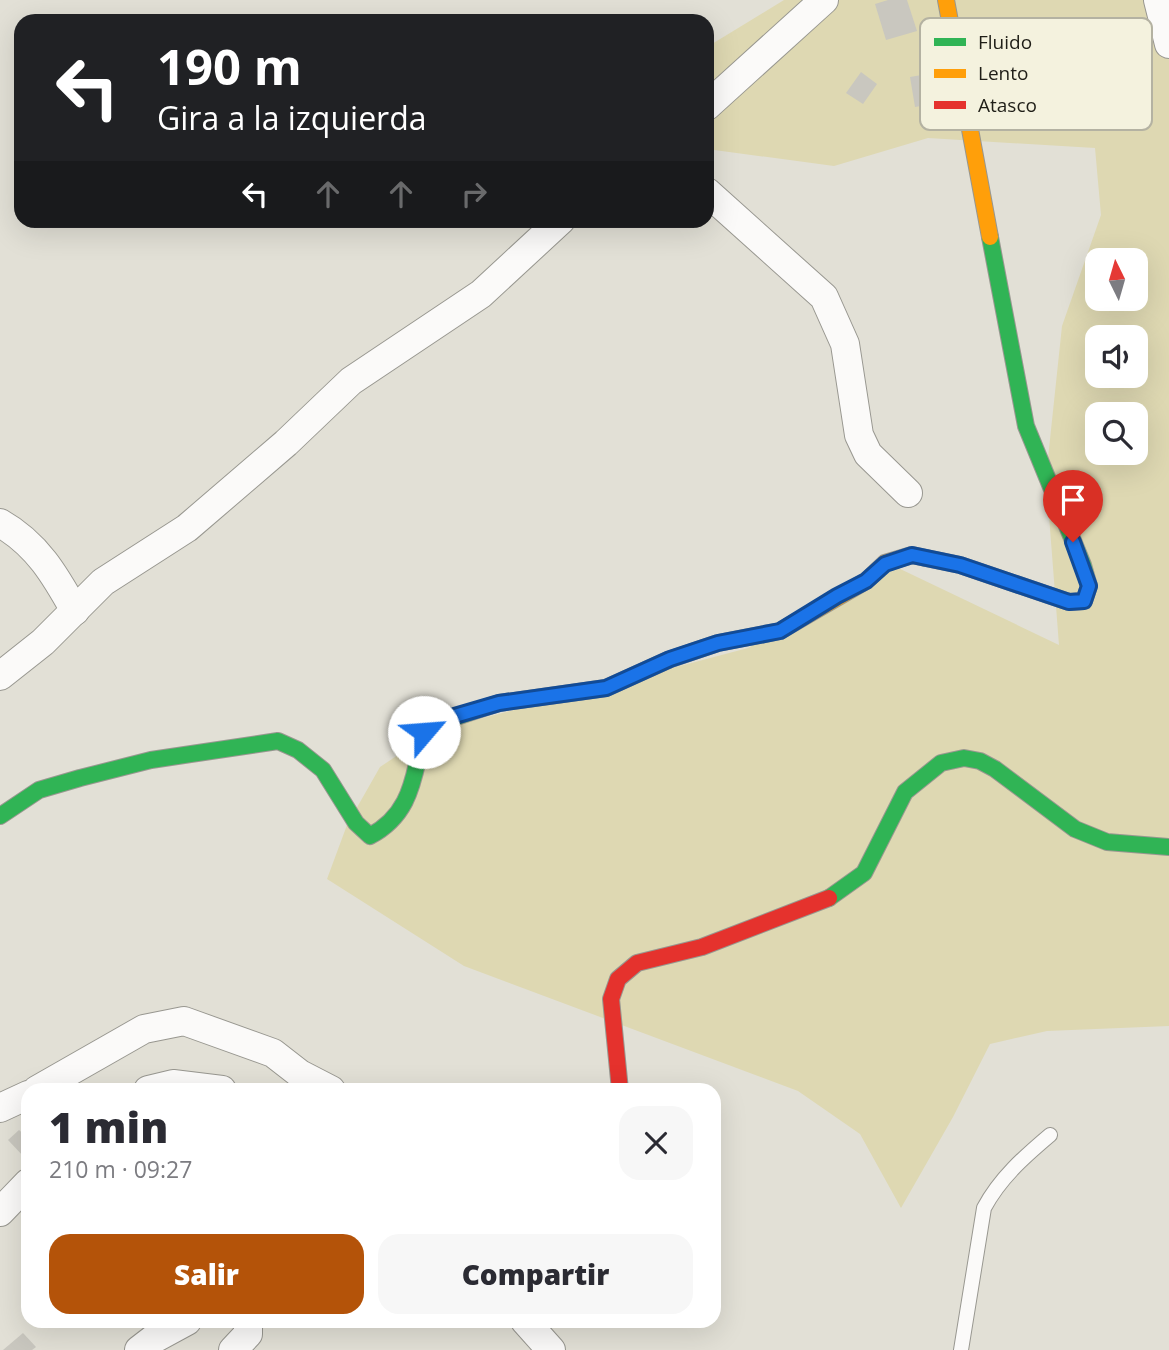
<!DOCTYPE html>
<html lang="es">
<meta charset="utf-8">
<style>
body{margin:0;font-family:"Open Sans",sans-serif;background:#f7f7f7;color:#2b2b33;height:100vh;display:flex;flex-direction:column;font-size:26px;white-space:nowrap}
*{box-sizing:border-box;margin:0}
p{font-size:23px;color:#7c7c81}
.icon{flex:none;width:38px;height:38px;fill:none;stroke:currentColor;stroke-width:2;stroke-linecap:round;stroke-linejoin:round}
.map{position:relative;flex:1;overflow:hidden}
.details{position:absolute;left:21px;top:1083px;width:700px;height:245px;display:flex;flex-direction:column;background:#fff;border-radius:21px;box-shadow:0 7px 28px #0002}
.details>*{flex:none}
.banner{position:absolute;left:14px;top:14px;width:700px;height:214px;border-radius:21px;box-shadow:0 7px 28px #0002;background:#202124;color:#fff;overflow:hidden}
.needle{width:46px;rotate:355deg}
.buttons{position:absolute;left:1085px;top:248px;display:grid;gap:14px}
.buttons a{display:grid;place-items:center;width:63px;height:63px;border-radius:14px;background:#fff;box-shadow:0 7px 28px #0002;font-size:35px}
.pin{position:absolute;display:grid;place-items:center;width:60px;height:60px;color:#fff;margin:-72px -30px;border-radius:50% 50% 50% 0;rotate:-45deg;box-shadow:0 0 7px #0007}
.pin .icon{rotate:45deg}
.me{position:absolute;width:77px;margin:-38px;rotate:63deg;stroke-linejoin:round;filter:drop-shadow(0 0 5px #0008)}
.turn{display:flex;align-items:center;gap:24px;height:147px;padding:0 28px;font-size:32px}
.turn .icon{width:91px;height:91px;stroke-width:2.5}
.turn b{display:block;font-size:49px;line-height:60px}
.lanes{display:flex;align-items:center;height:66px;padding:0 28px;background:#0003;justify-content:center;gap:35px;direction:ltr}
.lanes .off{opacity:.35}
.round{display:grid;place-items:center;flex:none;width:74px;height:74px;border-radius:21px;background:#f7f7f7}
.summary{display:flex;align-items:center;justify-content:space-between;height:119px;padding:0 28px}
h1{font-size:42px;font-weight:800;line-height:52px}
.button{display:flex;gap:14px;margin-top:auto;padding:14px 28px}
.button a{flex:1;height:80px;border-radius:21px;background:#b45309;color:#fff;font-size:28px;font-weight:800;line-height:80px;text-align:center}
.button a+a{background:#f7f7f7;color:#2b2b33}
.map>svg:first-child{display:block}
.green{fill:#ded8b2;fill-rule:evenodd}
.building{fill:#c9c7bf}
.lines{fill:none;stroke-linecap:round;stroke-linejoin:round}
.lane-casing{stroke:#989790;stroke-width:16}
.street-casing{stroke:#989790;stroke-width:30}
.fast-casing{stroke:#989790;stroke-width:18}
.slow-casing{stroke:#989790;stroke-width:18}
.jam-casing{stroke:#989790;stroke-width:18}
.lane{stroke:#fbfaf9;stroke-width:14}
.street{stroke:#fbfaf9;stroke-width:28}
.fast{stroke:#30b455;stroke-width:16}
.slow{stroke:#ff9f0a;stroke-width:16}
.jam{stroke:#e5322d;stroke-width:16}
.route-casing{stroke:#114b97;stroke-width:18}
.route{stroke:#1a73e8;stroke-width:12}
.key{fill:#f4f2de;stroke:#b4b2a2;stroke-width:2}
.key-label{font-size:19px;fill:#1f1e17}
</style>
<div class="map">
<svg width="1169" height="1350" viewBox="0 0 1169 1350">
<rect width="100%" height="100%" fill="#e2e0d6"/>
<path class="green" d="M 784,0 L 1169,0 L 1169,1026 L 1047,1031 L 990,1044 L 953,1117 L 901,1208 L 860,1134 L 798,1091 L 464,966 L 327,879 L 347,825 L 380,767 L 434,731 L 748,648 L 894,566 L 1059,645 L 1046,477 L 1062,326 L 1101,215 L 1095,148 L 928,138 L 834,166 L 707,149 L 707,47 ZM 1097,261 L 1136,261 L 1136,299 L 1097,299 ZM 1097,338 L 1136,338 L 1136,376 L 1097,376 ZM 1097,415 L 1136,415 L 1136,453 L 1097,453 Z"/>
<g class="building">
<polygon points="888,0 907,0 917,31 886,40 875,4"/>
<polygon points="861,72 877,84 863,104 846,93"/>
<polygon points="933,73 938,103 915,107 910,77"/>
<polygon points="19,1130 28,1138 28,1155 25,1158 8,1140"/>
<polygon points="23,1333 36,1347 32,1350 3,1350"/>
</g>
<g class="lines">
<defs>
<path id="lane" d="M 961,1350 L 984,1208 C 1000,1178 1024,1157 1050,1135"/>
<g id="street">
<polyline points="1158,0 1169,44"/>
<polyline points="707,106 824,0"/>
<polyline points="707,192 824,297 845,344 859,435 868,454 908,493"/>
<path d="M 0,523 C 37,544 55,575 75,611"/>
<polyline points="0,676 43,642 103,582 187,528 286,443 351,381 481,294 561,220"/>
<polyline points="37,1090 144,1029 184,1021 273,1053 300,1074 331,1090"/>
<polyline points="148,1090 173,1084 222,1090"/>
<polyline points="0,1108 28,1095"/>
<polyline points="0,1212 28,1183"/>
<polyline points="525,1321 551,1350"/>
<polyline points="139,1350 152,1340 187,1321"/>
<polyline points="233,1350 248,1334 248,1321"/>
</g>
<g id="fast">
<polyline points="926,558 960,565 1069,602 1084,601 1089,586 1083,565 1026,426 990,237"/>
<path d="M 0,816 L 39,790 L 80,778 L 151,760 L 278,741 L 298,750 L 323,770 L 356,823 L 370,836 C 404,818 412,790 419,754 C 422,742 422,733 432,725 L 499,703 L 606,688 L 668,660"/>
<polyline points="829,898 864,873 905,792 941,763 964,758 980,761 995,769 1075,829 1107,842 1169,847"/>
</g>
<g id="slow">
<polyline points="946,0 990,237"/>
<polyline points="668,660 718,643 780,631 866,581 885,563 912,555 926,558"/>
</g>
<polyline id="jam" points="620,1090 611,999 618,979 637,963 702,947 829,898"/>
</defs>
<use href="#lane" class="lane-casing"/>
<use href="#street" class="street-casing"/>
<use href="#fast" class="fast-casing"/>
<use href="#slow" class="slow-casing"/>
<use href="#jam" class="jam-casing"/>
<use href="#lane" class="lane"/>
<use href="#street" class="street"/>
<use href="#fast" class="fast"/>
<use href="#slow" class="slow"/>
<use href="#jam" class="jam"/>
</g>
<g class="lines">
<defs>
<polyline id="route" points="424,732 441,720 499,703 606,688 670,659 718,643 780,631 837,596 866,581 885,564 912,555 960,565 1069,602 1084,601 1089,586 1073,542"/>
</defs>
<use href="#route" class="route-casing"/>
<use href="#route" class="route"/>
</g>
<rect x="920" y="18" width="232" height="112" rx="10" class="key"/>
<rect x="934" y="38" width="32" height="8" fill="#30b455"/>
<rect x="934" y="69" width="32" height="9" fill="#ff9f0a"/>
<rect x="934" y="101" width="32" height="8" fill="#e5322d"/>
<g class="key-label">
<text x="978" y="49">Fluido</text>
<text x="978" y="80">Lento</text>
<text x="978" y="112">Atasco</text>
</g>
</svg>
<div class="buttons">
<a><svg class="needle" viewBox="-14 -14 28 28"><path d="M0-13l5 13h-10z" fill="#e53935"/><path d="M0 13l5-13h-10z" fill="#7c7c81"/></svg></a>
<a><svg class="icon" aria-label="sound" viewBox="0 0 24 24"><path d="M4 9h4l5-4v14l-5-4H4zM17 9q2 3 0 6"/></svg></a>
<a><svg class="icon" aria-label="search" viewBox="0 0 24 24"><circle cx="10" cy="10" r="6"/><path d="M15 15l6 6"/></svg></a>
</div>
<div class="pin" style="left:1073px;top:542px;background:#d93025"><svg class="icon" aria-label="arrive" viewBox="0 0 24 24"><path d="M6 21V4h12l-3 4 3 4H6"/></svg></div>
<svg class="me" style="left:424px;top:732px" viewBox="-20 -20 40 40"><circle r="19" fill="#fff"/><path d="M0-13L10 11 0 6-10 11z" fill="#1a73e8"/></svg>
<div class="banner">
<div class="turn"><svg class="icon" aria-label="left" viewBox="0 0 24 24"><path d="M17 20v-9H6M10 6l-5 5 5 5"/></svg><div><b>190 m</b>Gira a la izquierda</div></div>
<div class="lanes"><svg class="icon" aria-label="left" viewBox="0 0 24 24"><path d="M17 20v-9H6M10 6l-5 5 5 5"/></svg><svg class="icon off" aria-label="ahead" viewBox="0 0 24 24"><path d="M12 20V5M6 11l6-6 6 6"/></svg><svg class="icon off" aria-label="ahead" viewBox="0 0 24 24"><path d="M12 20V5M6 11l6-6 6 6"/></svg><svg class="icon off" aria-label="right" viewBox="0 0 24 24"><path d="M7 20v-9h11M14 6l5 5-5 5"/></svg></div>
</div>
<section class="details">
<div class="summary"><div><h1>1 min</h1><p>210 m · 09:27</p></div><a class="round"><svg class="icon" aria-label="close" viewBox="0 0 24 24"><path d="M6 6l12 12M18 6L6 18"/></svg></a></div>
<div class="button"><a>Salir</a><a>Compartir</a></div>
</section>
</div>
